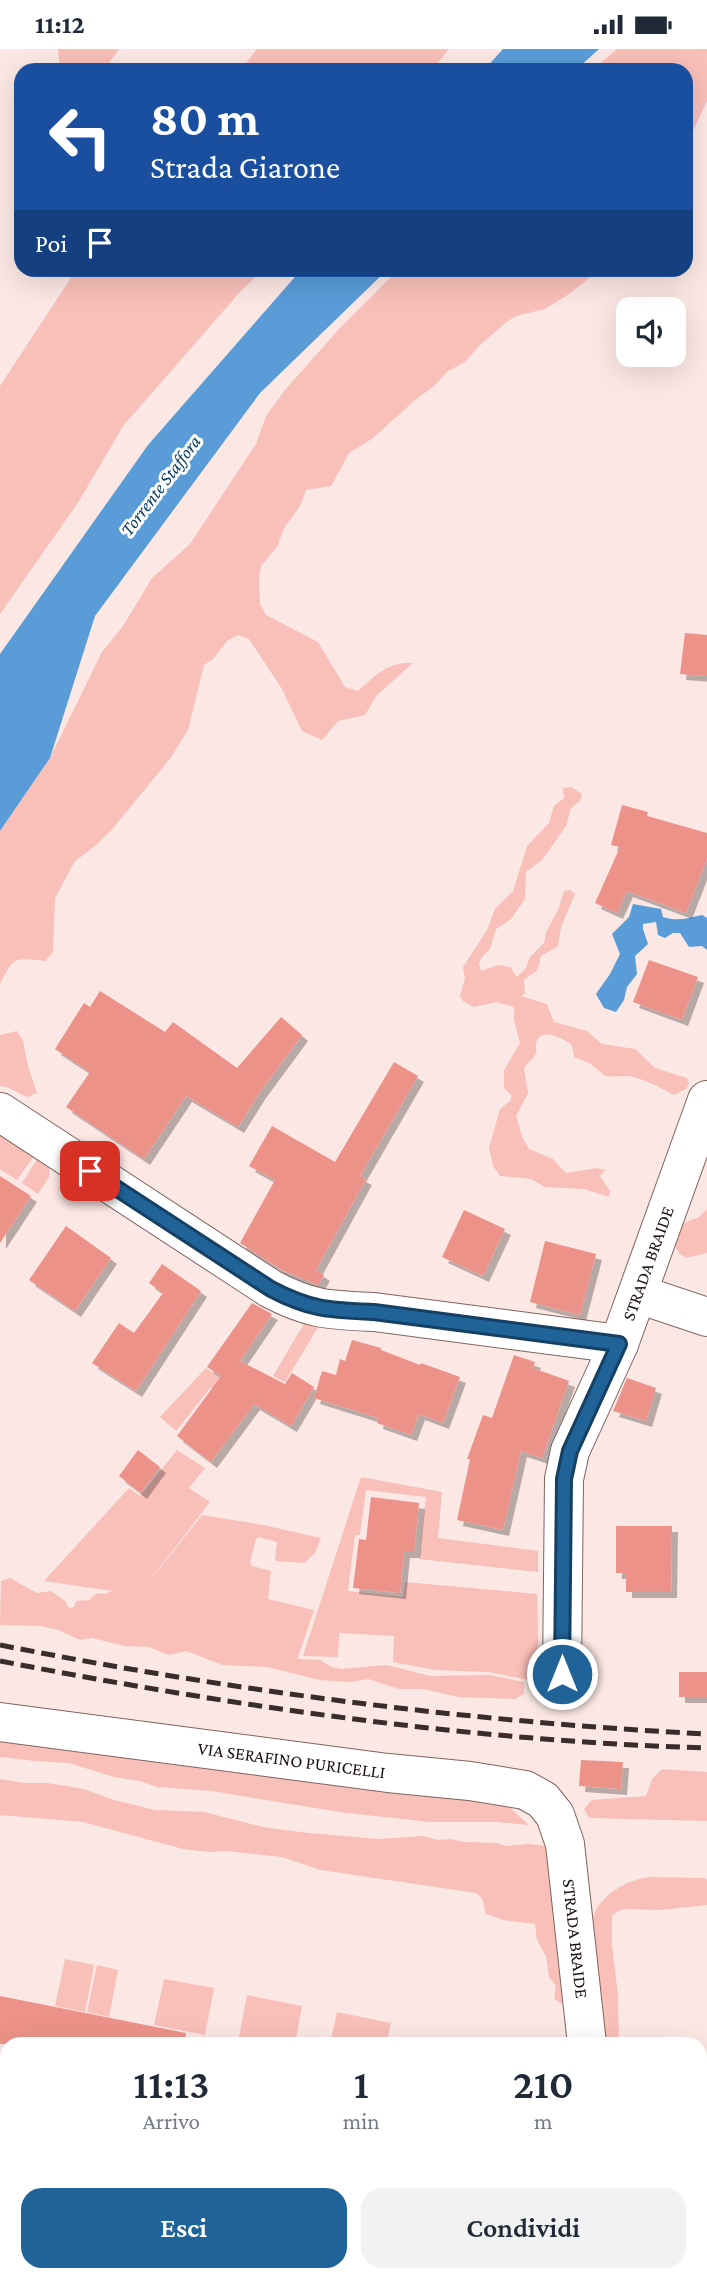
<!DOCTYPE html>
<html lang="it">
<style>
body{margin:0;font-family:"Crimson Pro",serif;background:#f2f2f3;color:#1f2937;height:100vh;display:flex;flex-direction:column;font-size:26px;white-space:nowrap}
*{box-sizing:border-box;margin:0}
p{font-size:23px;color:#747a83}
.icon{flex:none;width:38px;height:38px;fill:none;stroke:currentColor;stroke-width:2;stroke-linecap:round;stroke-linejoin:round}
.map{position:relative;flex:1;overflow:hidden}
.sheet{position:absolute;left:0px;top:1988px;width:707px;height:245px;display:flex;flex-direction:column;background:#fff;border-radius:21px 21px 0 0;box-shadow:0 7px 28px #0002}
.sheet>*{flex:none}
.top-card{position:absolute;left:14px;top:14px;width:679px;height:214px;border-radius:21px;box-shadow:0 7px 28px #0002;background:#1a4fa0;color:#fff;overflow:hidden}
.controls{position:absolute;left:616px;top:248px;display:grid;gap:14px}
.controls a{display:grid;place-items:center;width:70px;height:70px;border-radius:14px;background:#fff;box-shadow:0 7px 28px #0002;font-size:35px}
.pin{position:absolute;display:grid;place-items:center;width:60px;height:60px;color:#fff;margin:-30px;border-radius:14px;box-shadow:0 4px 10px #0006}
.me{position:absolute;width:77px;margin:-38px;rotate:0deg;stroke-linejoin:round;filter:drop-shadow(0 0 5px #0008)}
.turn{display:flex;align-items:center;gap:24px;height:147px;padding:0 21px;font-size:32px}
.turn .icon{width:91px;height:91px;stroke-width:2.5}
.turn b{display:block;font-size:49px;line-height:60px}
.then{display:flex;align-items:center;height:66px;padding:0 21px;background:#0003;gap:14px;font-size:26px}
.eta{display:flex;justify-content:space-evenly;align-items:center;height:119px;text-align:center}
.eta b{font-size:42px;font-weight:600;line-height:49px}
.cta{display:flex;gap:14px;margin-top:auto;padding:14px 21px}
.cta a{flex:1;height:80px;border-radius:21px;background:#206398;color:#fff;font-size:28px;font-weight:600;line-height:80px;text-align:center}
.cta a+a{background:#f2f2f3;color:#1f2937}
.status{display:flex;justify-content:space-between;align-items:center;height:49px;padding:0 35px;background:#fff;direction:ltr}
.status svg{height:19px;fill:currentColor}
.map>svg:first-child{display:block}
.green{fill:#f9bfb9}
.water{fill:#599cd8}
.building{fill:#ed9289;filter:url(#shadow)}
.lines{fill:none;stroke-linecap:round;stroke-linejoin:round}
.minor-casing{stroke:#806460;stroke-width:40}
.major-casing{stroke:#cdcbcb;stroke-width:40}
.minor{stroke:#fff;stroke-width:38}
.major{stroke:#ddb0ab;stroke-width:38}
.rail{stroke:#392d2b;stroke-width:5;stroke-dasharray:14 7;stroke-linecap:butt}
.route-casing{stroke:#154063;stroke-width:18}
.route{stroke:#206398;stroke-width:12}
.labels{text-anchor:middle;stroke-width:6;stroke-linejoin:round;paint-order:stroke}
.street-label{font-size:18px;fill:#1d1211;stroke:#fff}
.water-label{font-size:19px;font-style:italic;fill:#0e4169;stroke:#fff}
</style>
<div class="status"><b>11:12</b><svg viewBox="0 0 49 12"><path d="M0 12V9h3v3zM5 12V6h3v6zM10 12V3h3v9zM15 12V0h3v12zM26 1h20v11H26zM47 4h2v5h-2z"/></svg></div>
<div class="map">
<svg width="707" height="2233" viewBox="0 0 707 2233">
<defs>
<filter id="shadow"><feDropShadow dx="6" dy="6" stdDeviation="0" flood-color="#0004"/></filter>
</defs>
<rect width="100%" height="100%" fill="#fbe7e4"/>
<g class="green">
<polygon points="58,0 119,0 104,21 60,21"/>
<polygon points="257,0 449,0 432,21 241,21"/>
<polygon points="617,0 707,0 707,52 686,97 686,21 593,21"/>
<polygon points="76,221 263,221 239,244 123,377 79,452 0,565 0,337"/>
<path d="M 398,221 L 599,221 L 569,245 L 545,260 L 516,267 L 505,274 L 479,297 L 465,313 L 448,322 L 434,337 L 415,351 L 373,389 L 349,404 L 331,437 L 306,441 L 300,457 L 284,479 L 277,498 L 261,517 L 259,528 L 260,555 L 266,566 L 318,593 L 345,638 L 358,642 C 374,627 391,611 413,614 L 377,646 L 365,666 L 338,672 L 322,691 L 302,682 L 282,640 L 249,590 L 238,586 L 228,591 L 213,610 L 204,616 L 188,681 L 169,711 L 113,779 L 95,797 L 75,812 L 55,849 L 53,903 L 45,912 C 14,909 14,907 0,935 L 0,782 L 50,709 L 102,603 L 123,577 L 152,529 L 190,495 L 256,395 L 266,367 L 285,341 L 339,280 Z"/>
<path d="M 571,738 L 582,745 L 580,752 L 571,759 L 566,777 L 542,811 L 526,823 L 525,850 L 511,870 L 496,880 L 490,900 L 482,908 L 479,915 L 481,922 L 498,916 L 510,918 L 517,928 L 526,919 L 530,908 L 544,894 L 546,883 L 558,861 L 564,842 L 570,841 L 575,845 L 561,878 L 558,897 L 541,907 C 536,927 539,919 524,931 L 525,944 L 521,947 L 547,955 L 554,973 L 587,982 L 602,995 L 635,1000 L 655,1019 L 687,1029 L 689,1035 L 686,1040 L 674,1046 C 664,1040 638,1027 627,1027 C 620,1027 613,1028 605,1027 L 591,1015 L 574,1008 L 572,996 C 564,990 541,977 536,994 C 535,999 538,1001 535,1006 C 533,1011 527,1013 524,1019 L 528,1044 L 516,1067 L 523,1090 L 529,1100 L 553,1110 L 566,1124 L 597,1119 L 605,1121 L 600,1127 L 610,1142 L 609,1148 L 584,1140 L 545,1138 L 531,1130 L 500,1127 L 493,1117 L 489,1099 L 500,1060 L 510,1052 L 512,1047 L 504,1039 L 504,1021 L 520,994 L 514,971 L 514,958 L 496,953 L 474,958 L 463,952 L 460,947 L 465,930 L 463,918 L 487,881 L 495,860 L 513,842 L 527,797 L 549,774 L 554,757 L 564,749 L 563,739 Z"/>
<polygon points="17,982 23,992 28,1017 37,1044 27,1048 7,1038 0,1037 0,986"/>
<polygon points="0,1084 34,1107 17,1131 0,1120"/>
<polygon points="37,1110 50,1114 49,1128 38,1145 22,1134"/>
<polygon points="707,1160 707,1204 686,1209 680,1205 673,1194 678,1176 699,1168"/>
<polygon points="305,1273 318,1278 285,1333 273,1327"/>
<polygon points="206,1319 226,1332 217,1342 211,1338 176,1382 160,1368"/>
<polygon points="177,1401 205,1419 189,1439 210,1453 138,1547 202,1466 263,1476 321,1489 315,1504 304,1514 275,1512 277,1493 258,1488 256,1490 250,1513 252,1517 271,1522 268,1550 314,1561 298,1608 299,1610 320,1611 332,1618 341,1620 387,1616 430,1627 490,1626 524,1633 524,1645 515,1650 459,1648 424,1640 399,1640 368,1630 350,1633 320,1631 267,1618 223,1616 186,1602 169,1606 149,1598 125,1597 92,1589 80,1591 58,1581 41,1577 0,1576 1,1532 10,1529 37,1544 51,1542 65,1552 69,1559 74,1558 76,1552 89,1551 97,1544 105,1545 112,1542 44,1532 129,1439 140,1447"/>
<polygon points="361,1428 442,1443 438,1489 538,1502 538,1523 419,1510 426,1448 366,1441 360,1486 355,1486 348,1542 403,1548 405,1533 537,1545 539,1633 488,1623 435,1621 393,1613 394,1587 339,1584 338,1608 303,1607"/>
<polygon points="0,1687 303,1730 311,1734 329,1733 438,1745 508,1757 529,1776 497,1773 431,1773 346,1764 212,1742 157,1738 140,1732 114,1728 69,1714 35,1712 0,1708"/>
<polygon points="662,1720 707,1723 707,1772 589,1769 584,1760 592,1751 646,1747 652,1730"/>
<polygon points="0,1730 24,1734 47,1734 84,1740 114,1751 155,1761 204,1763 263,1778 308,1784 379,1790 422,1787 438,1791 451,1790 464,1793 497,1794 506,1797 528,1795 547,1797 566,1954 560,1954 554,1950 556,1937 549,1928 546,1907 537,1891 535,1875 503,1871 486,1865 482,1849 476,1844 321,1821 282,1808 227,1802 209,1803 183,1800 83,1773 0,1766"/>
<path d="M 651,1828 L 704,1829 L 707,1831 L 707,1856 L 661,1861 L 623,1860 L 612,1866 L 612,1896 L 618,1946 L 619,1995 L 600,1995 L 593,1868 C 601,1845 628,1830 651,1828 Z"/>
<polygon points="65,1910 94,1916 85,1963 55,1957"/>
<polygon points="97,1916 118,1921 109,1968 87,1963"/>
<polygon points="164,1930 214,1939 205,1986 154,1976"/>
<polygon points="247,1946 302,1957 295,1995 250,1995 238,1993"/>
<polygon points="337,1963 391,1974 386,1995 330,1995"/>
</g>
<g class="water">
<polygon points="503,0 599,0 576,21 484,21"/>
<polygon points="301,221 387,221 260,344 95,567 50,709 0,782 0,605 148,396"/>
<path d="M 633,855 L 661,860 L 663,868 C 677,873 688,869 702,866 L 707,869 L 707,901 L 702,897 L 689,898 L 680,884 L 673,884 L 665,889 L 658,886 L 656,873 L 643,875 L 643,880 L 648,895 L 635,907 L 637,925 L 627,938 L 624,951 L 616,963 L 604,959 L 596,945 L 610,925 L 620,905 L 612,885 L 629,868 Z"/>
</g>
<g class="building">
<polygon points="685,584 707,586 707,627 680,625"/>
<polygon points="622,756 648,763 647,767 707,784 707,810 686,864 627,842 617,864 595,854 620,798 611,796"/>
<polygon points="649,911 698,928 682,971 633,953"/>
<polygon points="100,942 165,983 173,973 237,1019 281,968 302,986 260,1043 238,1078 186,1047 144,1110 66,1058 90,1023 55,1000 84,954 90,958"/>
<polygon points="394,1013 418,1027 360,1127 366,1130 316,1221 324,1226 318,1236 282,1221 240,1194 275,1131 249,1117 272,1077 335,1113"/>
<polygon points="0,1127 31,1147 0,1194"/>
<polygon points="464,1161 505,1180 483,1227 442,1208"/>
<polygon points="66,1177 111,1209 75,1262 29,1231"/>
<polygon points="545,1192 596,1205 580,1266 530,1253"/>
<polygon points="162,1215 201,1242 136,1342 92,1314 119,1274 134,1284 163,1244 149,1234"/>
<polygon points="252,1254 272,1265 240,1312 285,1335 292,1324 314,1338 291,1377 254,1355 211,1413 177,1387 221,1327 207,1318"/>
<polygon points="352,1291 381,1299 381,1301 420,1316 421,1314 460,1328 443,1374 419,1365 411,1386 377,1374 378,1369 314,1349 322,1322 336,1326 340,1310 345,1312"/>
<polygon points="514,1306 535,1313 533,1319 569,1332 542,1409 521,1402 503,1481 457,1471 470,1410 467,1410 483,1366 492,1369"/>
<polygon points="627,1329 656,1339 646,1372 613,1362"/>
<polygon points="138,1401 160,1418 141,1444 119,1427"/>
<polygon points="371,1448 419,1454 414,1503 404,1503 400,1544 353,1539 359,1490 366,1491"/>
<polygon points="616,1477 672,1477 671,1543 626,1543 626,1524 616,1524"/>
<rect x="679" y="1623" width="28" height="25"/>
<polygon points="581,1711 623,1713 621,1740 579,1737"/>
<polygon points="0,1947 186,1984 185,1995 0,1995"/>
</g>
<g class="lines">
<defs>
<g id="minor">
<path d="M 0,1063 L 271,1240 C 311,1261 329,1261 374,1263 L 619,1295"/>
<polyline points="638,1245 707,1268"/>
<path id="s1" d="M 562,1625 L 564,1430 L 570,1402 L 619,1295 L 707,1051"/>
<path id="s2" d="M 0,1673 L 388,1724 L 470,1732 L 525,1741 L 543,1751 L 555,1766 L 565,1795 L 587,1995"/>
<polyline points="595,2226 595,2233"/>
</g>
<g id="major">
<polyline points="0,2209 7,2210"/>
<polyline points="85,2226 120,2233"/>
</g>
</defs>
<use href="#minor" class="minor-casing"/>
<use href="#major" class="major-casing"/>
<use href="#minor" class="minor"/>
<use href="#major" class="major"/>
<g class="rail">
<path d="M 0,1596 C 233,1642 470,1673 707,1685"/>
<path d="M 0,1612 C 233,1657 470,1692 707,1699"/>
</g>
</g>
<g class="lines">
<defs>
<path id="route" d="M 90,1122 L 271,1240 C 311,1261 329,1261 374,1263 L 619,1295 L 570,1402 L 564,1430 L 562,1625"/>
</defs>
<use href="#route" class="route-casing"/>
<use href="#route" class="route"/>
</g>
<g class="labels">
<g class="street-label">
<text dy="6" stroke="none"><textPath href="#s1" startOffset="427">STRADA BRAIDE</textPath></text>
<text dy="6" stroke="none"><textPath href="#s2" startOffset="294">VIA SERAFINO PURICELLI</textPath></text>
<text dy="6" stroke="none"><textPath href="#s2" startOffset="695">STRADA BRAIDE</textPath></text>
</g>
<g class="water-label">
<text transform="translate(160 436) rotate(-53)" y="7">Torrente Staffora</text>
</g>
</g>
</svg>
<div class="controls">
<a><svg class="icon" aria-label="sound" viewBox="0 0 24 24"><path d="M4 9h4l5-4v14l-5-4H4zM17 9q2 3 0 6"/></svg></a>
</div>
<div class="pin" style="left:90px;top:1122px;background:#d93025"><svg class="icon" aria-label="arrive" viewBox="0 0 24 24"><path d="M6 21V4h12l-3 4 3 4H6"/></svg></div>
<svg class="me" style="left:562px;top:1625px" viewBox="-20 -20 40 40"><circle r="17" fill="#206398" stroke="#fff" stroke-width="3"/><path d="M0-11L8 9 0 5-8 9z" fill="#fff"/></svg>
<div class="top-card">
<div class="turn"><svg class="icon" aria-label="left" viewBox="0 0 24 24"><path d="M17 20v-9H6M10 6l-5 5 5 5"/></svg><div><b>80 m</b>Strada Giarone</div></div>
<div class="then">Poi<svg class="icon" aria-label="arrive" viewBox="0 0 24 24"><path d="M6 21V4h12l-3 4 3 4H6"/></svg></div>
</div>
<section class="sheet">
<div class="eta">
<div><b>11:13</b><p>Arrivo</p></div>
<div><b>1</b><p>min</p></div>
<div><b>210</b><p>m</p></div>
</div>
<div class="cta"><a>Esci</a><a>Condividi</a></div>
</section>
</div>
